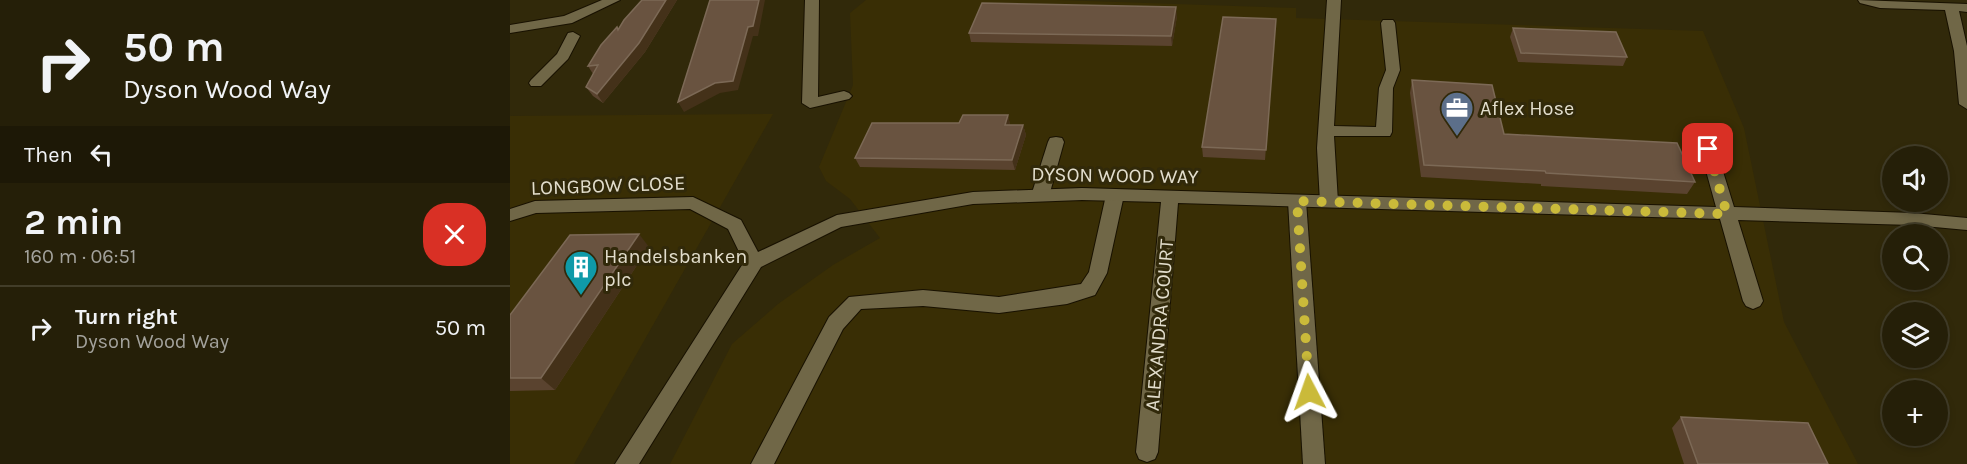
<!DOCTYPE html>
<meta charset="utf-8">
<style>
body{margin:0;font-family:Karla,sans-serif;background:#312c16;color:#f1f3f6;height:100vh;display:flex;flex-direction:column;font-size:22px;white-space:nowrap}
*{box-sizing:border-box;margin:0}
p{font-size:20px;color:#a3a29c}
.icon{flex:none;width:33px;height:33px;fill:none;stroke:currentColor;stroke-width:2;stroke-linecap:round;stroke-linejoin:round}
.map{position:relative;flex:1;overflow:hidden}
.side{display:flex;flex-direction:column;background:#251f08;width:510px}
.side>*{flex:none}
.top-card{background:#251f08;color:#f1f3f6;overflow:hidden}
.controls{position:absolute;left:1372px;top:146px;display:grid;gap:12px}
.controls a{display:grid;place-items:center;width:66px;height:66px;border-radius:50%;background:#251f08;box-shadow:0 3px 9px #0003,0 0 0 2px #423d29;font-size:30px}
.pin{position:absolute;display:grid;place-items:center;width:51px;height:51px;color:#fff;margin:-26px;border-radius:12px;box-shadow:0 3px 9px #0006}
.me{position:absolute;width:66px;margin:-33px;rotate:356deg;stroke-linejoin:round;filter:drop-shadow(0 0 4px #0008)}
.turn{display:flex;align-items:center;gap:21px;height:126px;padding:0 24px;font-size:27px}
.turn .icon{width:78px;height:78px;stroke-width:2.5}
.turn b{display:block;font-size:42px;line-height:51px}
.then{display:flex;align-items:center;height:57px;padding:0 24px;background:#0003;gap:12px;font-size:22px}
.round{display:grid;place-items:center;flex:none;width:63px;height:63px;border-radius:24px;background:#312c16}
.overview{display:flex;align-items:center;justify-content:space-between;height:102px;padding:0 24px}
h1{font-size:36px;font-weight:700;line-height:45px}
ul{padding:0;list-style:none}
li{display:flex;align-items:center;gap:18px;height:84px;padding:0 24px;border-top:2px solid #423d29}
li div{flex:1}
li b{display:block;font-size:22px}
li em{font-style:normal}
main{display:flex;flex:1;min-height:0}
.map>svg:first-child{display:block}
.built{fill:#392e05}
.lines{fill:none;stroke-linecap:round;stroke-linejoin:round}
.service-casing{stroke:#181100;stroke-width:2}
.minor-casing{stroke:#181100;stroke-width:2}
.service{fill:#706747;fill-rule:evenodd}
.minor{fill:#706747;fill-rule:evenodd}
.wall{fill:#5a432f}
.shaded-wall{fill:#443119}
.building{fill:#695340;stroke:#7c6956;stroke-width:1.5}
.route{stroke:#caba3a;stroke-width:10;stroke-dasharray:0 18}
.labels{text-anchor:middle;stroke-width:6;stroke-linejoin:round;paint-order:stroke}
.poi-label{font-size:20px;fill:#e3decd;stroke:#31290a;text-anchor:start}
.street-label{font-size:20px;fill:#e3decd;stroke:#31290a}
</style>
<main>
<section class="side">
<div class="top-card">
<div class="turn"><svg class="icon" aria-label="right" viewBox="0 0 24 24"><path d="M7 20v-9h11M14 6l5 5-5 5"/></svg><div><b>50 m</b>Dyson Wood Way</div></div>
<div class="then">Then<svg class="icon" aria-label="left" viewBox="0 0 24 24"><path d="M17 20v-9H6M10 6l-5 5 5 5"/></svg></div>
</div>
<div class="overview"><div><h1>2 min</h1><p>160 m · 06:51</p></div><a class="round" style="background:#d93025;color:#fff"><svg class="icon" aria-label="close" viewBox="0 0 24 24"><path d="M6 6l12 12M18 6L6 18"/></svg></a></div>
<ul>
<li><svg class="icon" aria-label="right" viewBox="0 0 24 24"><path d="M7 20v-9h11M14 6l5 5-5 5"/></svg><div><b>Turn right</b><p>Dyson Wood Way</p></div><em>50 m</em></li>
</ul>
</section>
<div class="map">
<svg width="1457" height="464" viewBox="0 0 1457 464">
<rect width="100%" height="100%" fill="#31290a"/>
<g class="built">
<polygon points="356,0 547,0 786,8 786,18 1193,31 1234,128 1274,322 1348,464 160,464 222,344 268,304 323,265 370,238 340,199 316,181 309,167 343,85 340,13"/>
<polygon points="263,114 64,464 0,464 0,116"/>
</g>
<g class="lines">
<defs>
<g id="service">
<polygon points="817,0 831,0 824,126 866,127 869,88 876,70 871,23 873,20 883,20 885,23 890,70 883,88 882,132 880,136 824,136 828,202 825,206 813,206 810,202 807,148"/>
<polygon points="63,32 70,36 58,59 31,86 21,86 19,83 21,80 47,54 58,33"/>
<polygon points="546,137 552,138 554,142 539,196 536,200 524,200 521,196 538,142 540,138"/>
<polygon points="605,189 611,191 614,195 597,273 585,295 557,304 489,313 413,306 351,309 333,329 264,464 241,464 319,317 339,297 413,290 489,297 571,284 579,272 596,195 599,191"/>
<polygon points="787,195 793,197 796,201 815,464 793,464 778,201 781,197"/>
</g>
<g id="minor">
<polygon points="92,0 110,0 62,23 0,33 0,25 54,16"/>
<polygon points="295,0 309,0 308,97 334,91 339,93 342,96 339,99 300,108 292,103"/>
<polygon points="1348,0 1457,4 1457,12 1449,11 1457,46 1457,109 1449,104 1444,51 1435,10 1370,8 1350,3"/>
<polygon points="1198,144 1204,145 1206,149 1224,207 1403,213 1457,218 1457,230 1403,225 1228,220 1253,301 1250,306 1243,309 1236,306 1233,301 1210,219 668,203 648,452 645,459 637,462 629,459 626,452 651,202 572,200 463,204 331,227 251,267 129,464 105,464 234,262 218,229 180,209 26,213 0,221 0,209 25,201 183,197 231,220 248,252 327,215 463,192 572,188 1206,207 1190,149 1192,145"/>
</g>
</defs>
<use href="#service" class="service-casing"/>
<use href="#minor" class="minor-casing"/>
<use href="#service" class="service"/>
<use href="#minor" class="minor"/>
</g>
<g class="wall">
<polygon points="132,0 167,0 135,52 93,103 83,96 76,87 83,74 78,66"/>
<polygon points="667,16 662,46 461,42 459,33"/>
<polygon points="766,19 755,160 693,157 692,147"/>
<polygon points="1003,28 1117,57 1113,66 1008,62 1000,37"/>
<polygon points="902,80 994,134 1185,182 1177,194 1031,186 1031,184 911,177 900,93"/>
<polygon points="498,115 500,125 513,125 516,135 505,170 350,167 345,158 449,123"/>
<polygon points="139,247 45,390 0,391 0,315"/>
<polygon points="1171,417 1318,464 1174,464 1162,428"/>
</g>
<g class="shaded-wall">
<polygon points="156,0 167,0 135,52 93,103 87,94"/>
<polygon points="249,0 255,0 248,36 243,36 228,90 210,93 174,112 168,102 205,83 238,27"/>
<polygon points="666,7 667,16 662,46 661,36"/>
<polygon points="498,115 500,125 495,125"/>
<polygon points="513,125 516,135 505,170 502,160"/>
<polygon points="129,234 139,247 45,390 31,378"/>
</g>
<g class="building">
<polygon points="132,0 156,0 129,43 87,94 76,87 88,65 78,66 91,45 107,27 108,30 114,20"/>
<polygon points="200,0 249,0 243,26 238,27 223,81 205,83 168,102"/>
<polygon points="472,3 666,7 661,36 459,33"/>
<polygon points="713,17 766,19 756,150 692,147"/>
<polygon points="1003,28 1106,32 1117,57 1011,53"/>
<polygon points="902,80 982,85 994,134 1167,143 1185,182 1036,173 1035,171 914,165"/>
<polygon points="453,115 498,115 495,125 513,125 502,160 345,158 362,123 449,123"/>
<polygon points="129,234 31,378 0,378 0,315 60,235"/>
<polygon points="1171,417 1298,423 1318,464 1188,464"/>
</g>
<g class="lines">
<polyline class="route" points="799,392 787,201 1217,214 1198,149"/>
</g>
<defs>
<symbol id="office-pin" viewBox="-11 -11 22 30"><path d="M0 17L-7.5 6A9.5 9.5 0 1 1 7.5 6Z" fill="#5c6f8a" stroke="#31290a"/><path d="M-6-3h4V-5.5h4V-3h4V5H-6ZM-1-4.5V-3h2v-1.5ZM-6 0V1H6V0Z" fill="#fff"/></symbol>
<symbol id="building-pin" viewBox="-11 -11 22 30"><path d="M0 17L-7.5 6A9.5 9.5 0 1 1 7.5 6Z" fill="#0f9aa8" stroke="#31290a"/><path d="M-4-6H4V6H1V3H-1V6H-4ZM-2.5-4.3h1.7v1.8h-1.7ZM.8-4.3h1.7v1.8H.8ZM-2.5-1h1.7V.8h-1.7ZM.8-1h1.7V.8H.8Z" fill="#fff"/></symbol>
</defs>
<g fill-rule="evenodd">
<use href="#office-pin" x="928" y="89" width="38" height="52"/>
<use href="#building-pin" x="52" y="248" width="38" height="52"/>
</g>
<g class="labels">
<g class="poi-label">
<text x="970" y="115">Aflex Hose</text>
<text x="94" y="263">Handelsbanken<tspan x="94" dy="23">plc</tspan></text>
</g>
<g class="street-label">
<text transform="translate(605 175) rotate(1)" y="7">DYSON WOOD WAY</text>
<text transform="translate(98 185) rotate(-2)" y="7">LONGBOW CLOSE</text>
<text transform="translate(649 325) rotate(-85)" y="7">ALEXANDRA COURT</text>
</g>
</g>
</svg>
<div class="controls">
<a><svg class="icon" aria-label="sound" viewBox="0 0 24 24"><path d="M4 9h4l5-4v14l-5-4H4zM17 9q2 3 0 6"/></svg></a>
<a><svg class="icon" aria-label="search" viewBox="0 0 24 24"><circle cx="10" cy="10" r="6"/><path d="M15 15l6 6"/></svg></a>
<a><svg class="icon" aria-label="layers" viewBox="0 0 24 24"><path d="M12 4l9 5-9 5-9-5zM3 14l9 5 9-5"/></svg></a>
<a>+</a>
</div>
<div class="pin" style="left:1198px;top:149px;background:#d93025"><svg class="icon" aria-label="arrive" viewBox="0 0 24 24"><path d="M6 21V4h12l-3 4 3 4H6"/></svg></div>
<svg class="me" style="left:799px;top:392px" viewBox="-20 -20 40 40"><path d="M0-17L14 15 0 8-14 15z" fill="#caba3a" stroke="#fff" stroke-width="4"/></svg>
</div>
</main>
